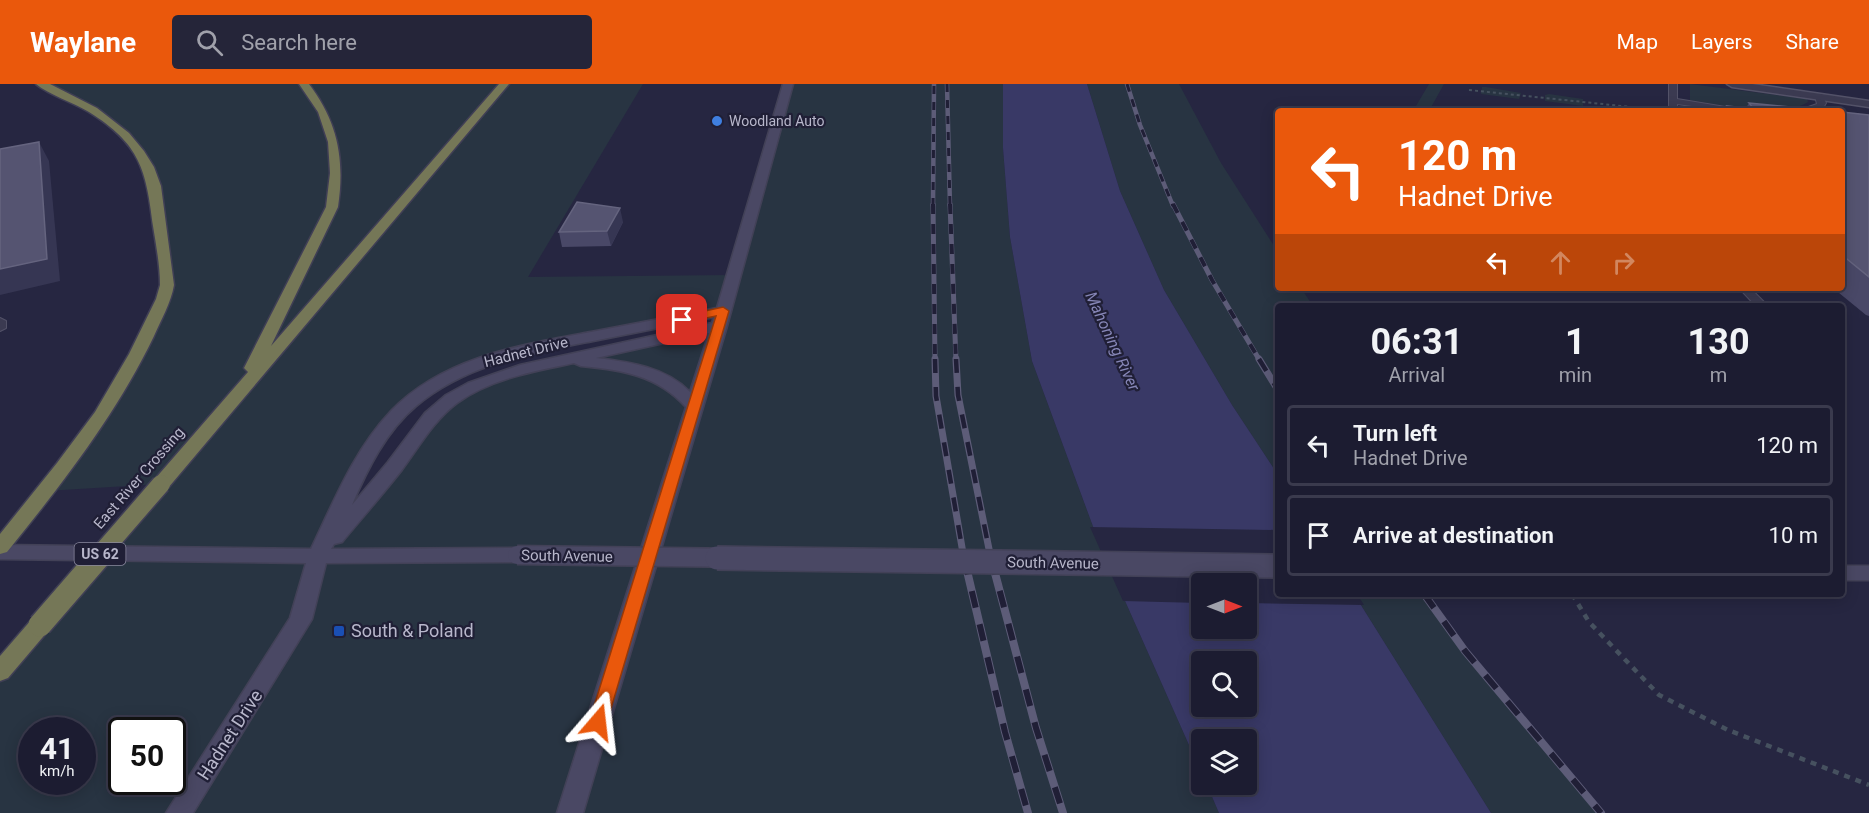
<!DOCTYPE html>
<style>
body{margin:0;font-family:Roboto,sans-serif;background:#252539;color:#f1f3f6;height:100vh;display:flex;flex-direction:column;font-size:22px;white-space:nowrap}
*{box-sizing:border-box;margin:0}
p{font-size:20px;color:#a0a1ab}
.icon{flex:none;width:33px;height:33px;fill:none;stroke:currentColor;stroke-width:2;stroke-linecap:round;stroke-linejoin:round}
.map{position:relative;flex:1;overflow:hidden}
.details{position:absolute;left:1275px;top:219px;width:570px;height:294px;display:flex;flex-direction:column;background:#1c1c31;border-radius:6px;box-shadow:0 3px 15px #0003,0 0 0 2px #3a3a4d}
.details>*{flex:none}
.banner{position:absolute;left:1275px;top:24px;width:570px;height:183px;border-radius:6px;box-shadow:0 3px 15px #0003,0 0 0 2px #3a3a4d;background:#ea580c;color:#fff;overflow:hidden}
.needle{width:39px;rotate:90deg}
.controls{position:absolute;left:1191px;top:489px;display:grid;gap:12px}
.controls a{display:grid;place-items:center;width:66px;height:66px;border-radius:6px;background:#1c1c31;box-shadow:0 3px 15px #0003,0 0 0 2px #3a3a4d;font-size:30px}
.speed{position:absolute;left:18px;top:633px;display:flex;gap:12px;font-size:30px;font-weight:700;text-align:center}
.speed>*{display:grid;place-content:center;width:78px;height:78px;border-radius:50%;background:#1c1c31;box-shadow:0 3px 15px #0003,0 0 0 2px #3a3a4d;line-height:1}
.speed small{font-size:15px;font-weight:400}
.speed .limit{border:3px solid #111;border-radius:9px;background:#fff;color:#111}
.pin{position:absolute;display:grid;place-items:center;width:51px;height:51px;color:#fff;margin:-26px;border-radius:12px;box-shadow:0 3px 9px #0006}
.me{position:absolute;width:66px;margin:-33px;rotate:17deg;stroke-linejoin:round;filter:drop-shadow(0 0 4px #0008)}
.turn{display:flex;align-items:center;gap:21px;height:126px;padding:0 24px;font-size:27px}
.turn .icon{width:78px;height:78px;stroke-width:2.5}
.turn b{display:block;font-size:42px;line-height:51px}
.lanes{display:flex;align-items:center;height:57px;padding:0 24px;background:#0003;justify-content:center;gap:30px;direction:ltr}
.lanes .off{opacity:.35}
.eta{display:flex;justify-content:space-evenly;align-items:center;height:102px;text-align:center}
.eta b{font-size:36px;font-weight:700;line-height:42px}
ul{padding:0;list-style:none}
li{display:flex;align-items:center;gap:18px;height:81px;margin:0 12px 9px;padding:0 12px;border:3px solid #3a3a4d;border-radius:6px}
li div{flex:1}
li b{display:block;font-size:22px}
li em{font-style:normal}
header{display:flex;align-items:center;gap:36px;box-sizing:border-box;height:84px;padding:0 30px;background:#ea580c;color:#fff}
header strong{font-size:28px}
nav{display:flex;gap:33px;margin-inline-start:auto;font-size:21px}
.search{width:420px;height:54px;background:#252539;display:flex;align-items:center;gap:15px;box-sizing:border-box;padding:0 21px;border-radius:6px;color:#a0a1ab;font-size:22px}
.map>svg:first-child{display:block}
.green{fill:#283442;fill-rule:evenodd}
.water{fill:#393966;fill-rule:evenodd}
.pier{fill:#262641}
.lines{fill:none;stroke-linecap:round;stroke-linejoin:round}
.lane-casing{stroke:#535268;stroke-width:2}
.street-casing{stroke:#535268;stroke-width:3}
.secondary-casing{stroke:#424157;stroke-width:3}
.highway-casing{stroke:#403f55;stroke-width:3}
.path-far1{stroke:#46515f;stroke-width:2;stroke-dasharray:3 3;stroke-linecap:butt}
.path{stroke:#46515f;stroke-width:4.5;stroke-dasharray:6 6;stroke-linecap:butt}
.lane{fill:#3b3a51;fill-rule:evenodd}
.street{fill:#3b3a51;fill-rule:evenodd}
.secondary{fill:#4a4864;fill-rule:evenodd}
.highway{fill:#757757;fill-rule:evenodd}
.rail-far3-casing{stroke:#5d5c78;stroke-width:4.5}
.rail-far2-casing{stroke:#5d5c78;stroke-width:5}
.rail-far1-casing{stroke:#5d5c78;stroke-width:7}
.rail-casing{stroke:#5d5c78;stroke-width:8}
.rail-far3{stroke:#201f36;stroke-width:3;stroke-dasharray:8;stroke-linecap:butt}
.rail-far2{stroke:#201f36;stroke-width:4;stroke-dasharray:10;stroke-linecap:butt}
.rail-far1{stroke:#201f36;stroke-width:4.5;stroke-dasharray:14;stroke-linecap:butt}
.rail{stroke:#201f36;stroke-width:6;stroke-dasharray:17;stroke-linecap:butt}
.secondary-bridge-far1-casing{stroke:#424157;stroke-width:21;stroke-linecap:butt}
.secondary-bridge-casing{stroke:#424157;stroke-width:26;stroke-linecap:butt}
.highway-bridge-far1-casing{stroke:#403f55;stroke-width:21;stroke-linecap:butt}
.highway-bridge-casing{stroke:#403f55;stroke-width:26;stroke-linecap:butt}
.secondary-bridge-far1{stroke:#4a4864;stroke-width:18}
.secondary-bridge{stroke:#4a4864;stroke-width:23}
.highway-bridge-far1{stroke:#757757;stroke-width:18}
.highway-bridge{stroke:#757757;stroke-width:23}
.wall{fill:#494867}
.shaded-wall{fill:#363653}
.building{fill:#555471;stroke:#65647f;stroke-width:1.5}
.route{fill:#ea580c;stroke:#983908;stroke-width:1.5}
.shop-dot{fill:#3f7fe0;stroke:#201f36;stroke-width:2}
.transit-dot{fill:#1a4fb4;stroke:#201f36;stroke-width:2}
.labels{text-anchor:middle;stroke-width:4.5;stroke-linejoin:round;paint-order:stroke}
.far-poi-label{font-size:14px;fill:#b8b7cb;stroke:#201f36;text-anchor:start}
.shield{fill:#201f36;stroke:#8a899e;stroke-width:1.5}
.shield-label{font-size:14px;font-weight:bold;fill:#b8b7cb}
.street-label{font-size:15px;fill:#b8b7cb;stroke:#201f36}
.water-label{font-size:16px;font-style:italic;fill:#8686b7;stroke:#201f36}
.near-poi-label{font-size:18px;fill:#b8b7cb;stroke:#201f36;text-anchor:start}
.near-street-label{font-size:18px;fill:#b8b7cb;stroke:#201f36}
</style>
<header>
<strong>Waylane</strong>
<div class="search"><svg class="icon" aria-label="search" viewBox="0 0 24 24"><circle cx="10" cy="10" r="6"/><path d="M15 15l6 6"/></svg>Search here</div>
<nav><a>Map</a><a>Layers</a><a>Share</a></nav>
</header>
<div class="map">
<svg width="1869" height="729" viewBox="0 0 1869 729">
<rect width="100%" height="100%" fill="#262641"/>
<g class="green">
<path d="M 41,0 L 643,0 L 528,193 L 733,191 L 788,0 L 1003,0 L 1003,64 L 1010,153 L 1032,277 L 1098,456 L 1201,688 L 1202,700 L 1207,701 L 1219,729 L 0,729 L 0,588 L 160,400 L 46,407 L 71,376 L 167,202 L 148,84 L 113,40 ZM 723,227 L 719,242 L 567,275 L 474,303 L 431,333 L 319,470 L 395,333 L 456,288 L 520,266 ZM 32,646 L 82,646 L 82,698 L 32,698 ZM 122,646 L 172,646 L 172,698 L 122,698 Z"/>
<polygon points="1087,0 1179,0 1221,79 1278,168 1278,204 1301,204 1313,222 1278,222 1278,391 1232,321 1164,206 1120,107"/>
<polygon points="1429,0 1444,0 1429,27 1413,27"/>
<path d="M 1690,0 L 1807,15 L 1808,18 C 1781,35 1721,21 1690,16 Z"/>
<polygon points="1482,3 1486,3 1521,9 1519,15 1481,10"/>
<polygon points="1549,10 1583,15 1583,22 1545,17 1545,11"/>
<polygon points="1354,510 1424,510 1465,567 1601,729 1491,729"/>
</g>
<path class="water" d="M 1003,0 L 1087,0 L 1120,107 L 1164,206 L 1232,321 L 1278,391 L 1278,510 L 1354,510 L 1491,729 L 1219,729 L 1207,701 L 1246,700 L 1246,656 L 1202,656 L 1201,688 L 1098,456 L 1032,277 L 1010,153 L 1003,64 ZM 1202,500 L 1246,500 L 1246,544 L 1202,544 ZM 1202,578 L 1246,578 L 1246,622 L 1202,622 Z"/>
<polygon class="pier" points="1090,443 1278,446 1278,510 1357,510 1364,521 1247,519 1246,500 1202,500 1201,519 1123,517"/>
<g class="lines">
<defs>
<g id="lane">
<polygon points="1669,0 1677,0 1677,15 1750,27 1729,27 1677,20 1677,27 1669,27"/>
<polygon points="1819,10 1822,10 1826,19 1823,24 1797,27 1817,20 1815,12"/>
<polygon points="1739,204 1750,204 1768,222 1756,222"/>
<polygon points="0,234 6,237 6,244 0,247"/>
</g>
<polygon id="street" points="1727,0 1752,0 1869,17 1869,23 1732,3"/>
<g id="secondary">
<path d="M 783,0 L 793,0 L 727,242 L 583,729 L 557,729 L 686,323 C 657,291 622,286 581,282 L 574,279 C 535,287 490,295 457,319 C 433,337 419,363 401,387 C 382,411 362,434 342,458 L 334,460 L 331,465 L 517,464 L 524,466 L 527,471 L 524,476 L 517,478 L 326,479 L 312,535 L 193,729 L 166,729 L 290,534 L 306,479 L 0,475 L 0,461 L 311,465 C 334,417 354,366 391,327 C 443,273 521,261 591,248 C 633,240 675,232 717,224 ZM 714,233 L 712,239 L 520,281 L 468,299 L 446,311 L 425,329 L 388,378 L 352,421 C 367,386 386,347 416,322 C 466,280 531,269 593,257 C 633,249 674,241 714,233 ZM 709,249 L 690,308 C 666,283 630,278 596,274 Z"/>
<rect x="1842" y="482" width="27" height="14"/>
</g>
<g id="highway">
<path d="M 36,0 L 50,0 L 97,24 L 129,49 L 144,67 L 154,83 L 161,102 L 174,201 C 171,219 161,236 154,252 C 116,331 62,400 7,468 L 0,470 L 0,450 L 57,379 L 95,328 L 129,270 L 156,215 L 160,201 C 160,181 156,161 153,142 C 146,85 140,60 89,28 C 73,18 49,11 36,0 Z"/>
<path d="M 299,0 L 309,0 C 338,38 345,76 338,123 L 271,262 L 499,0 L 509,0 L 168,404 L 154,404 L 152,400 L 154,396 L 248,288 L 244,284 L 326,123 L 330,89 L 328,58 L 318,28 Z"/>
<polygon points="40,533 48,535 51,541 48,547 8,594 0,597 0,572 32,535"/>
</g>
</defs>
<use href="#lane" class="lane-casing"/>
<use href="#street" class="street-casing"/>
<use href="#secondary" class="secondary-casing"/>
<use href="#highway" class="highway-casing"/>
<polyline class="path-far1" points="1469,6 1650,25"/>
<polyline class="path" points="1572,510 1589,538 1659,611 1728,646 1869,701"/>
<use href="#lane" class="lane"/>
<use href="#street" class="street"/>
<use href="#secondary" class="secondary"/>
<use href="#highway" class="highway"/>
<defs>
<g id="rail-far3">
<polyline points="947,0 950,122"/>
<polyline points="1127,0 1140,41 1173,122"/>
<polyline points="933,122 934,0"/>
</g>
<g id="rail-far2">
<polyline points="933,120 935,277"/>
<polyline points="950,120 956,277"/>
<polyline points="1173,120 1212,196 1260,277"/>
</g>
<g id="rail-far1">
<polyline points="935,275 936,312 964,475"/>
<polyline points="956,275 958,311 991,475"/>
<polyline points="1259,275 1278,306"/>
</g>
<g id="rail">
<polyline points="964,474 1005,648 1028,729"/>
<polyline points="991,474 1036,644 1063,729"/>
<polyline points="1424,510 1465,567 1601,729"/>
</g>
</defs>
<use href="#rail-far3" class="rail-far3-casing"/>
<use href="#rail-far2" class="rail-far2-casing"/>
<use href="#rail-far1" class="rail-far1-casing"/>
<use href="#rail" class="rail-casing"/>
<use href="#rail-far3" class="rail-far3"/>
<use href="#rail-far2" class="rail-far2"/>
<use href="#rail-far1" class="rail-far1"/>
<use href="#rail" class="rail"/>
<defs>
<polyline id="secondary-bridge-far1" points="517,471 821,475"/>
<polyline id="secondary-bridge" points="717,474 1278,482"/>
<polyline id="highway-bridge-far1" points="96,475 161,400"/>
<polyline id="highway-bridge" points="40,541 98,474"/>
</defs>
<use href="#secondary-bridge-far1" class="secondary-bridge-far1-casing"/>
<use href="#secondary-bridge" class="secondary-bridge-casing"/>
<use href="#highway-bridge-far1" class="highway-bridge-far1-casing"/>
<use href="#highway-bridge" class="highway-bridge-casing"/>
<use href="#secondary-bridge-far1" class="secondary-bridge-far1"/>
<use href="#secondary-bridge" class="secondary-bridge"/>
<use href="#highway-bridge-far1" class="highway-bridge-far1"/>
<use href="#highway-bridge" class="highway-bridge"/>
</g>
<g class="wall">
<polygon points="1749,19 1831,27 1725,27 1727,22 1746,24"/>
<polygon points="1842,28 1869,31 1869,232 1866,231 1833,204 1842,204"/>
<polygon points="623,138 611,162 562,163 559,148"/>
</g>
<g class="shaded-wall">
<polygon points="39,58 49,77 60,197 0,211 0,185"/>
<polygon points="620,124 623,138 611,162 607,147"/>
</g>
<g class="building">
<polygon points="1749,19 1831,27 1731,27 1727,22 1754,25"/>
<polygon points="1842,28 1869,31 1869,193 1842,171"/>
<polygon points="39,58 47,175 0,185 0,65"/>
<polygon points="577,118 620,124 607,147 559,148"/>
</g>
<polygon class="route" points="723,223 729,227 607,638 604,643 598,646 591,643 589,638 716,232 682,239 676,236 678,233"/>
<circle class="shop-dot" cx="717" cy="37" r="6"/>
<rect class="transit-dot" x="333" y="541" width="12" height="12" rx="3"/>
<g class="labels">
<g class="far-poi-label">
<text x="729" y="42">Woodland Auto</text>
</g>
<rect class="shield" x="74.5" y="459" width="51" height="22" rx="4.5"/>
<g class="shield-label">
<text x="100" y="475">US 62</text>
</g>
<g class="street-label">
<text transform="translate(526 268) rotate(-14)" y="5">Hadnet Drive</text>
<text transform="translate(139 394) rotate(-49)" y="5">East River Crossing</text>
<text transform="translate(567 472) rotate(1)" y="5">South Avenue</text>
<text transform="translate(1053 479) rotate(1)" y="5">South Avenue</text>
</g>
<g class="water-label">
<text transform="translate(1113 257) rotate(65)" y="6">Mahoning River</text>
</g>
<g class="near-poi-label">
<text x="351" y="553">South &amp; Poland</text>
</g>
<g class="near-street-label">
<text transform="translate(230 651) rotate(-57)" y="6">Hadnet Drive</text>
</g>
</g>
</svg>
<div class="controls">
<a><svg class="needle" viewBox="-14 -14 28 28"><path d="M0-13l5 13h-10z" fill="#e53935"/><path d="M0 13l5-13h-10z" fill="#a0a1ab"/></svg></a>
<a><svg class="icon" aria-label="search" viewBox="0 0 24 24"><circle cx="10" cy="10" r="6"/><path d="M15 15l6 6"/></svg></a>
<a><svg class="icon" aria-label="layers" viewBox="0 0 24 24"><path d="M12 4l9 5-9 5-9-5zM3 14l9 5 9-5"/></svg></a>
</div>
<div class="speed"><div>41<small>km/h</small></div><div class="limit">50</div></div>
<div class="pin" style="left:682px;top:236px;background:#d93025"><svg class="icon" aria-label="arrive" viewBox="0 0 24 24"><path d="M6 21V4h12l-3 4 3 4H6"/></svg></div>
<svg class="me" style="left:598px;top:638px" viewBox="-20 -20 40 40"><path d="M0-17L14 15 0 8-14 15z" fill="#ea580c" stroke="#fff" stroke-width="4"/></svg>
<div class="banner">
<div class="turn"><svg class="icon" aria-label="left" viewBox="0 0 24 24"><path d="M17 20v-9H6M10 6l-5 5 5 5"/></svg><div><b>120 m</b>Hadnet Drive</div></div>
<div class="lanes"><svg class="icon" aria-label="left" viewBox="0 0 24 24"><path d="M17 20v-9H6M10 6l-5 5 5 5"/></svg><svg class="icon off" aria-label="ahead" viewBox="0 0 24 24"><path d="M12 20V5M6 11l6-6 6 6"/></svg><svg class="icon off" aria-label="right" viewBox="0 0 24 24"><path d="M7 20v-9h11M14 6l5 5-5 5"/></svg></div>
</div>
<section class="details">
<div class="eta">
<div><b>06:31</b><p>Arrival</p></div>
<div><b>1</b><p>min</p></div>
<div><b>130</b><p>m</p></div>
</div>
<ul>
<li><svg class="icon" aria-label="left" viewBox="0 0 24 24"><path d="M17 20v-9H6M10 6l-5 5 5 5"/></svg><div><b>Turn left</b><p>Hadnet Drive</p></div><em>120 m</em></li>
<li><svg class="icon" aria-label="arrive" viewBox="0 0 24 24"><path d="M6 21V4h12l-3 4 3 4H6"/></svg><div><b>Arrive at destination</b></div><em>10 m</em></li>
</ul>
</section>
</div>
